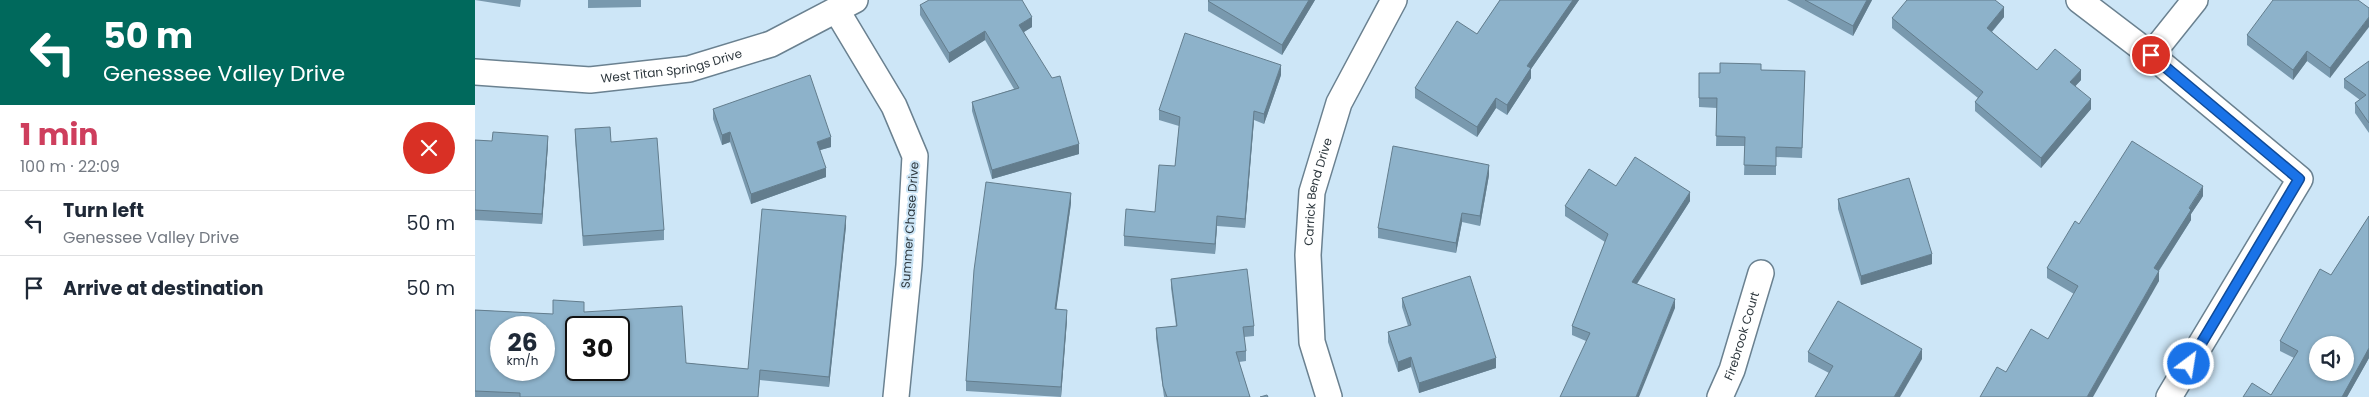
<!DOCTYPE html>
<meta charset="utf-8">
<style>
body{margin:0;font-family:Poppins,sans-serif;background:#f6f6f7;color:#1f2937;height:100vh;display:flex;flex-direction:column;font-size:19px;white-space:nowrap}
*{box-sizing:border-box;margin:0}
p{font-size:16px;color:#747a83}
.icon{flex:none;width:28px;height:28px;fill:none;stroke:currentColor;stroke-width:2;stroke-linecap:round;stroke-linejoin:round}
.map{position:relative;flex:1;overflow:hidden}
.side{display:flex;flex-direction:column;background:#fff;width:475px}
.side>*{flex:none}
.top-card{background:#00695c;color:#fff;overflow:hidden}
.tools{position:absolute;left:1834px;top:336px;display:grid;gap:10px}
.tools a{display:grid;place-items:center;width:45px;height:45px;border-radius:50%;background:#fff;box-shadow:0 1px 4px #0004;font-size:25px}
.speed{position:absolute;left:15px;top:316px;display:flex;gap:10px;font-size:25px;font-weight:700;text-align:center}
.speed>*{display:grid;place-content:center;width:65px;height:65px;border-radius:50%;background:#fff;box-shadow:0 1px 4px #0004;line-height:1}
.speed small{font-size:12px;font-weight:400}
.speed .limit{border:2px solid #111;border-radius:8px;background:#fff;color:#111}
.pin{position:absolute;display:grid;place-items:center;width:42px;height:42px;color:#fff;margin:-21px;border:2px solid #fff;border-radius:50%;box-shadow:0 1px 5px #0007}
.me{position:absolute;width:55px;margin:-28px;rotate:31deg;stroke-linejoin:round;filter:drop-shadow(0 0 4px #0008)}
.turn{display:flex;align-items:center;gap:18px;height:105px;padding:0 20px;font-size:22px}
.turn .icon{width:65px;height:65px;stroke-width:2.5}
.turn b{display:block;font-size:35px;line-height:42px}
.round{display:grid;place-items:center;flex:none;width:52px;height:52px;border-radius:26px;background:#f6f6f7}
.headline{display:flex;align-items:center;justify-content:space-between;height:85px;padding:0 20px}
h1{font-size:30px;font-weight:700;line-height:38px;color:#ce3e5d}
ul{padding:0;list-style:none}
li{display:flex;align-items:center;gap:15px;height:65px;padding:0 20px;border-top:1px solid #e0e1e3}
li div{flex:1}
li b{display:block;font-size:19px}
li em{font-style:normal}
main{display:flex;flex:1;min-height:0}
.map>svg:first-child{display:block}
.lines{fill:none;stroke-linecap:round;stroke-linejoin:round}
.minor-casing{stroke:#6a8190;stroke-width:28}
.minor{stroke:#fff;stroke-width:25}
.wall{fill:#7999ae}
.shaded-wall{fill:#637d8d}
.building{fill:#8db2ca;stroke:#637d8d;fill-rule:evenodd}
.route-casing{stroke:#114b97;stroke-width:12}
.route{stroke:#1a73e8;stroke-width:9}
.labels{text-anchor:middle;stroke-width:4;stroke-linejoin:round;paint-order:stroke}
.street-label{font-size:12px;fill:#2e383e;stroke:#cde6f7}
</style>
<main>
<section class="side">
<div class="top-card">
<div class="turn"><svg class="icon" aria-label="left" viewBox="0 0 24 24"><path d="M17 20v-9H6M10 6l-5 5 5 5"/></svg><div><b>50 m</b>Genessee Valley Drive</div></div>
</div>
<div class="headline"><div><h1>1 min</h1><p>100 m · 22:09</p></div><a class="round" style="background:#d93025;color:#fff"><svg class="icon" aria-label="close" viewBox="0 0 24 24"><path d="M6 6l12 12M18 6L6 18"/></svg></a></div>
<ul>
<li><svg class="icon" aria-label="left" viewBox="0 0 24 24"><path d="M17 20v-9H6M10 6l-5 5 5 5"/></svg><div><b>Turn left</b><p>Genessee Valley Drive</p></div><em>50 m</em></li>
<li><svg class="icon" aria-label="arrive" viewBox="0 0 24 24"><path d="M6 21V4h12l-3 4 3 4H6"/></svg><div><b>Arrive at destination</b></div><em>50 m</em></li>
</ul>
</section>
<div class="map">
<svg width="1894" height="397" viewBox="0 0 1894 397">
<rect width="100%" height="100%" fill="#cde6f7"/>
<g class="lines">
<defs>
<g id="minor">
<polyline points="1604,0 1676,55 1825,179 1694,397"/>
<polyline points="362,11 419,106 440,156 434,265 421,397"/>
<polyline points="1676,55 1720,0"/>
<path id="s1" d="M 0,72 L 115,80 L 214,69 L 296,44 L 380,0"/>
<path id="s2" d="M 854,397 L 837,342 L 833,255 L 837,192 L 864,103 L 919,0"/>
<path id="s3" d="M 1245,397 L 1257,370 L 1286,273"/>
</g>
</defs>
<use href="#minor" class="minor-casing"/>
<use href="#minor" class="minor"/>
</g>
<g class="wall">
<polygon points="0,0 46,0 45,7"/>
<polygon points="113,0 166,0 166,7 113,8"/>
<polygon points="840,0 807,55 733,11 733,1"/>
<polygon points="1025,0 1104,0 1056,69 1056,78 1032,115 1021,108 1002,137 940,98 940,88 1002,34"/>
<polygon points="1312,0 1397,0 1378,36"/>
<polygon points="1883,0 1855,78 1832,61 1818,80 1772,45 1772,35"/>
<polygon points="445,5 557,27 549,32 604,154 517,179 497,111 497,102 539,89 510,40 474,63 445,15"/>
<polygon points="1529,17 1517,32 1562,70 1606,80 1600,86 1616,109 1566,168 1500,111 1500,102 1503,98 1417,28 1417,18"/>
<polygon points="1894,61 1894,133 1880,113 1880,103 1885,100 1869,88 1869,79"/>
<polygon points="1286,70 1330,71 1327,158 1301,157 1301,175 1269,175 1270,146 1241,146 1242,108 1224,107 1224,73 1245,73"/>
<polygon points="806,75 789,124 779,120 770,228 742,226 740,254 649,246 649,236 680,212 700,166 704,126 684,120 684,110"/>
<polygon points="238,109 356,147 345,150 351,177 276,204 255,142 247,145 238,119"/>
<polygon points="100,129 136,142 189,230 189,240 108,246 100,139"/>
<polygon points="0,140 73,145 67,224 0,220"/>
<polygon points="1014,175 1005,226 987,222 981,253 903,238 903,228"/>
<polygon points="1141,186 1215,201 1162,284 1200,308 1111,341 1097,335 1097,326 1130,242 1090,216 1090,206"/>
<polygon points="1728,196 1716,214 1716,220 1684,271 1684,281 1531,372 1573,339 1599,294 1572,278 1572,268 1604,224"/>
<polygon points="1363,199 1457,264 1386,285 1363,209"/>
<polygon points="596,203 581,309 592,320 586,397 491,391 491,381"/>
<polygon points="1894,216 1894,358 1872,397 1768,397 1796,395 1819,358 1805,351 1805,341 1856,275"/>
<polygon points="371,226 354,387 285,380 283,397 0,397 0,310 78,314 109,312 211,363 273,369"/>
<polygon points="696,279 779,326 779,336 769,337 771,351 771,361 764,362 775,397 689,397 681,338 681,328 701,326 696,288"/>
<polygon points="927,298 1021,368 944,393 936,367 923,372 913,342 913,332 933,326 927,307"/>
<polygon points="1333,352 1447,359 1354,373 1333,362"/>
</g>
<g class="shaded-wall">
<polygon points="834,0 840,0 807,55 807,45"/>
<polygon points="1098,0 1104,0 1056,69 1056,78 1032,115 1032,105 1052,66"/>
<polygon points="1392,0 1397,0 1378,36 1378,26"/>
<polygon points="1529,7 1529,17 1512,37 1512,28"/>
<polygon points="557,17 557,27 544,35 544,25"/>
<polygon points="1894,17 1894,27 1855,78 1855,68"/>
<polygon points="510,31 510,40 474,63 474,53"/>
<polygon points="1832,51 1832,61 1818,80 1818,70"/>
<polygon points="806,65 806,75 789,124 789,114"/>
<polygon points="1606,70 1606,80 1595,92 1595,82"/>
<polygon points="1021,98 1021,108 1002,137 1002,127"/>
<polygon points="1616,99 1616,109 1566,168 1566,158"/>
<polygon points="779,111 779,120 770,228 770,219"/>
<polygon points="255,132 255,142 247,145 247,135"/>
<polygon points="73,136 73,145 67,224 67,214"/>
<polygon points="356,137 356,147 342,151 342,142"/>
<polygon points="604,144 604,154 517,179 517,170"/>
<polygon points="1014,165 1014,175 1005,226 1005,216"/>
<polygon points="351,168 351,177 276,204 276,194"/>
<polygon points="1728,186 1728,196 1716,214 1716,220 1679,278 1679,268"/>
<polygon points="1215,192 1215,201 1157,291 1157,282"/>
<polygon points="596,193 596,203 580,319 580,309"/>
<polygon points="987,213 987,222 981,253 981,243"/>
<polygon points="371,216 371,226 354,387 354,377"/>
<polygon points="742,216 742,226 740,254 740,244"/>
<polygon points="1457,254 1457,264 1386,285 1386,276"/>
<polygon points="1684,271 1684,281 1618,397 1612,397"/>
<polygon points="1200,299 1200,308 1164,397 1161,397"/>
<polygon points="592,310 592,320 586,397 586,387"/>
<polygon points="1894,348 1894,358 1872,397 1867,397"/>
<polygon points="1447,349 1447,359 1425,397 1419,397"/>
<polygon points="936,357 936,367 923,372 923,362"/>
<polygon points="1021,358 1021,368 944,393 944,383"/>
</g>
<g class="building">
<polygon points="454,0 547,0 557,17 544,25 577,78 585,76 604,144 517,170 497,102 544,88 510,31 474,53 445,5"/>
<polygon points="734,0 834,0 807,45 733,1"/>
<polygon points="1025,0 1098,0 1052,66 1056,68 1032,105 1021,98 1002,127 940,88 982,21 1002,34"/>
<polygon points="1330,0 1392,0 1378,26"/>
<polygon points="1432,0 1520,0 1529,7 1512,28 1562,70 1580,49 1606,70 1595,82 1616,99 1566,158 1500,102 1508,92 1417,18"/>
<polygon points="1798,0 1883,0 1894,8 1894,17 1855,68 1832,51 1818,70 1772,35"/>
<polygon points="710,33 806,65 789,114 779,111 770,219 742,216 740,244 649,236 651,209 680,212 684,165 700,166 705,117 684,110"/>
<polygon points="1894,61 1894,123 1880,103 1891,95 1869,79"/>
<polygon points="1245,63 1286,64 1286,70 1330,71 1327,148 1301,147 1301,166 1269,165 1270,137 1241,136 1242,98 1224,98 1224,73 1245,73"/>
<polygon points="335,75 356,137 342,142 351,168 276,194 255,132 247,135 238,109"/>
<polygon points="135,127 136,142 182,138 189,230 108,236 100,129"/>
<polygon points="18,132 73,136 67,214 0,210 0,140 17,141"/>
<polygon points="1657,141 1728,186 1714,208 1716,210 1679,268 1684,271 1612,397 1505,397 1522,367 1531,372 1556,329 1573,339 1603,286 1572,268 1600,221 1604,224"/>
<polygon points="918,146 1014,165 1005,216 987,213 981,243 903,228"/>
<polygon points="1160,157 1215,192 1157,282 1200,299 1161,397 1162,397 1085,397 1115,333 1097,326 1133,234 1090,206 1114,169 1141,186"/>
<polygon points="1434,178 1457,254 1386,276 1363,199"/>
<polygon points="511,182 596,193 580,309 592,310 586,387 491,381 499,270"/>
<path d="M 287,209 L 371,216 L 354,377 L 285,370 L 283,397 L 45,397 L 45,393 L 0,391 L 0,310 L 78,314 L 78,300 L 109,302 L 109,312 L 207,306 L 211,363 L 273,369 ZM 26,328 L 69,328 L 69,370 L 26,370 ZM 101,328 L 144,328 L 144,370 L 101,370 Z"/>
<path d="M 1894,216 L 1894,348 L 1867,397 L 1768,397 L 1777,383 L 1796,395 L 1823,351 L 1805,341 L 1845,269 L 1856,275 ZM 1842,345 L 1870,345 L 1870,372 L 1842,372 Z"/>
<polygon points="772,269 779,326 768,327 771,351 761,352 775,397 692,397 688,386 681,328 702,326 696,279"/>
<polygon points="995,276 1021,358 944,383 936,357 923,362 913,332 936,325 927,298"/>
<polygon points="1363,301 1447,349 1419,397 1340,397 1358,366 1333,352"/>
<polygon points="792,395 793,397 785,397"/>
</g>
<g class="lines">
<defs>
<polyline id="route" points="1676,55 1824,179 1714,364"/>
</defs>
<use href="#route" class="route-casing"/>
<use href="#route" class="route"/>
</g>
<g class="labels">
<g class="street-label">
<text dy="4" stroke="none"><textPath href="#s1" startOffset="198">West Titan Springs Drive</textPath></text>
<text dy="4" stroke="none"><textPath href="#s2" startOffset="209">Carrick Bend Drive</textPath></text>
<text transform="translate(435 225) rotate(-86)" y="4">Summer Chase Drive</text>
<text dy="4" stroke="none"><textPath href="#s3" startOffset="65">Firebrook Court</textPath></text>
</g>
</g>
</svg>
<div class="tools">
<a><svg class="icon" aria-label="sound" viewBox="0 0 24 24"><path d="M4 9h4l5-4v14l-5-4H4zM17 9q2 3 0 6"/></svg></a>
</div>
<div class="speed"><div>26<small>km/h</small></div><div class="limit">30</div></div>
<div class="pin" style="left:1676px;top:55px;background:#d93025"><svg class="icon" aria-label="arrive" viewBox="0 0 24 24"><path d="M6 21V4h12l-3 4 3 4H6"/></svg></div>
<svg class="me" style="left:1714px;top:364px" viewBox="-20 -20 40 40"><circle r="17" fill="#1a73e8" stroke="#fff" stroke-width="3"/><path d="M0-11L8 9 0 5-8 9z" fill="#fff"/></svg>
</div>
</main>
